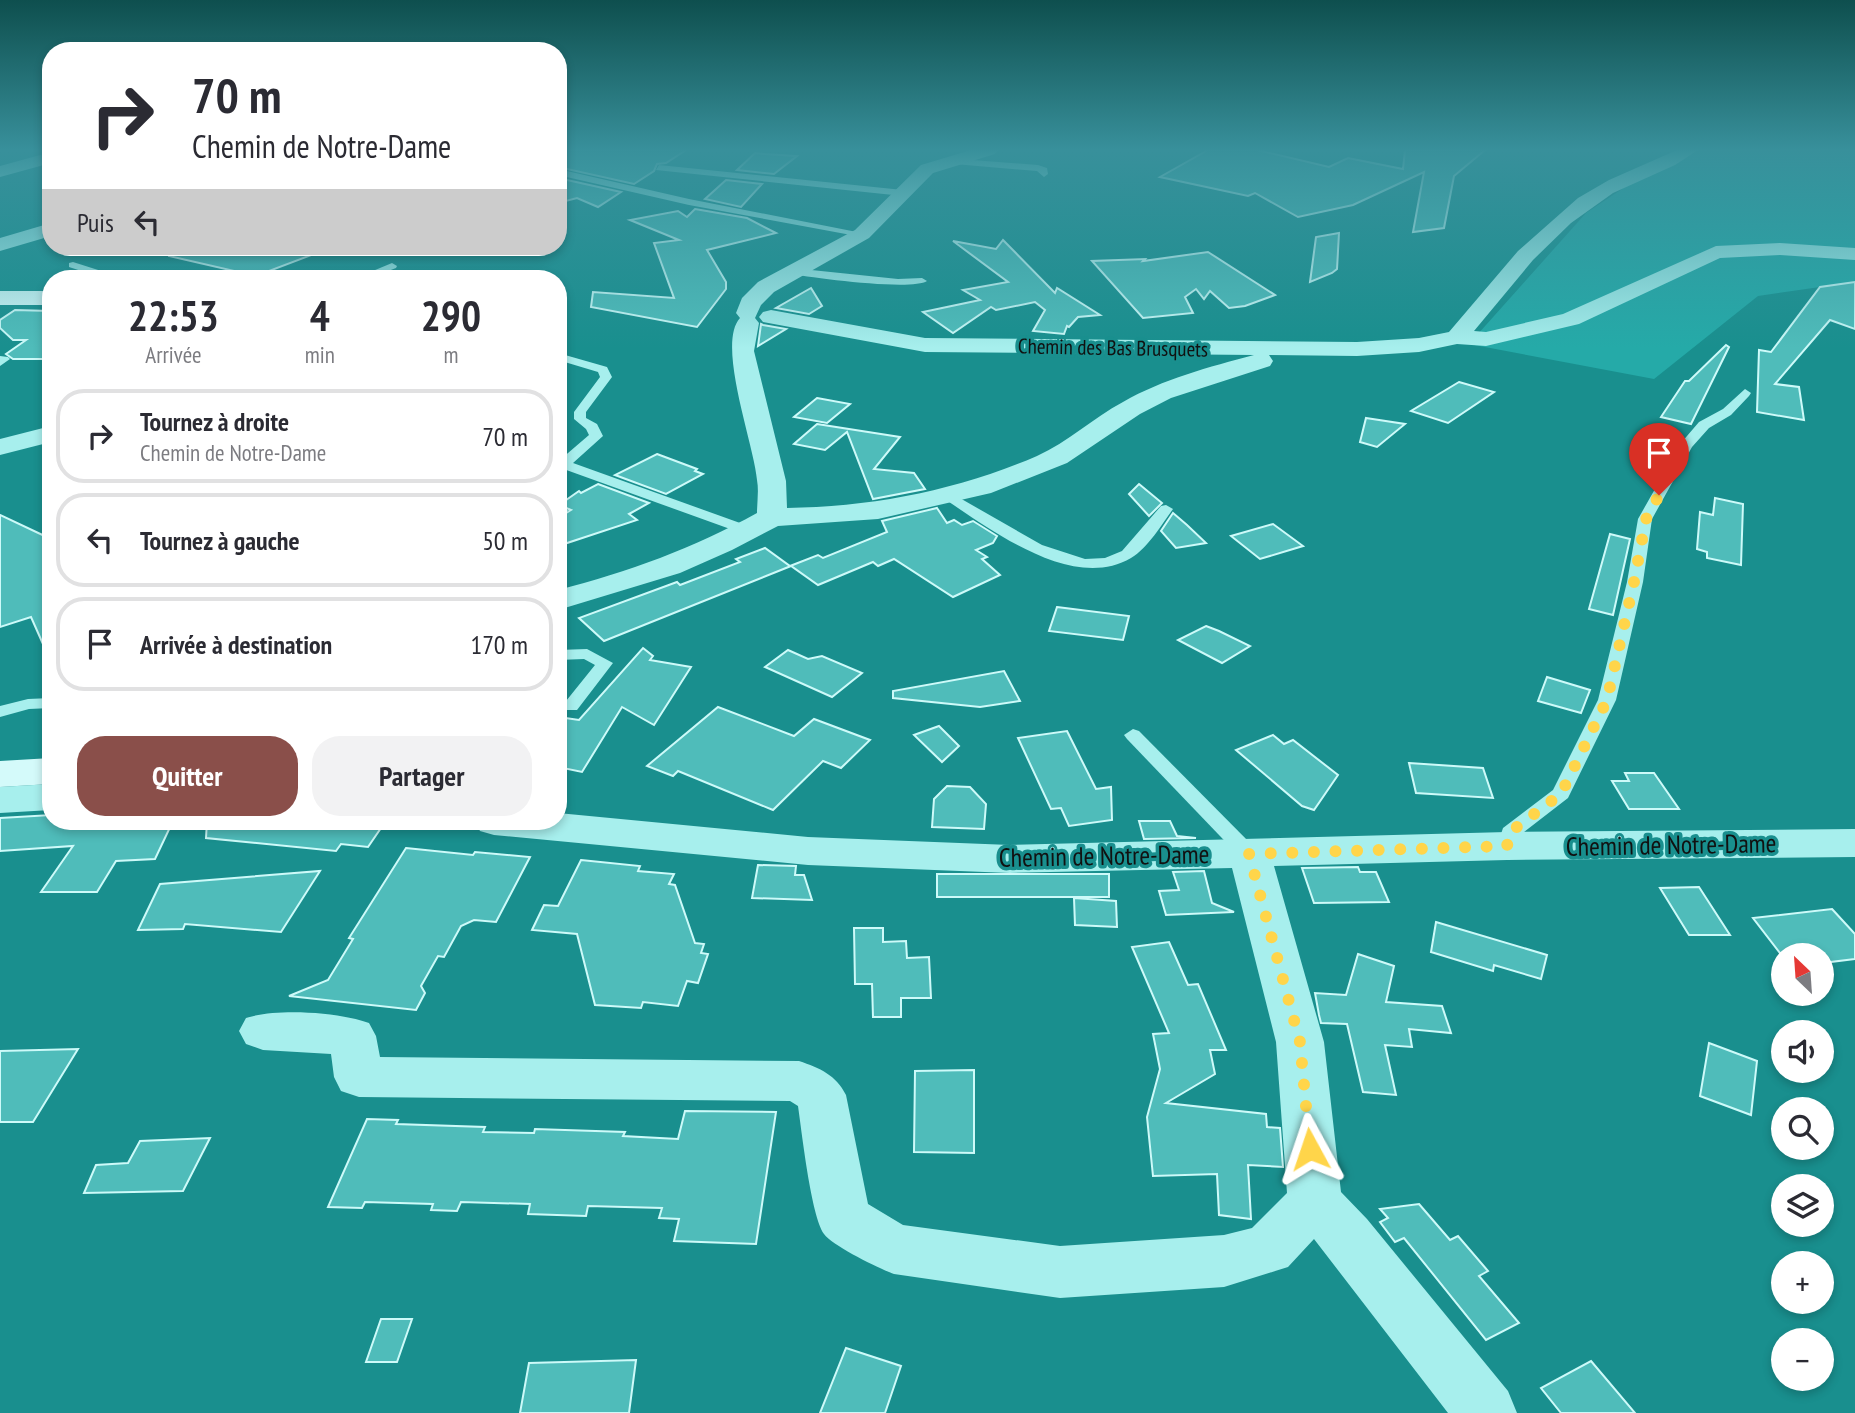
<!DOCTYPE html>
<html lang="fr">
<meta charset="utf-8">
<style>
body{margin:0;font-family:"PT Sans Narrow",sans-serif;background:#f2f2f3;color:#2b2b33;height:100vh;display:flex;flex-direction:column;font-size:26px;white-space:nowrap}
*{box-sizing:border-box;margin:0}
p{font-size:23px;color:#7c7c81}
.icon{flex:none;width:38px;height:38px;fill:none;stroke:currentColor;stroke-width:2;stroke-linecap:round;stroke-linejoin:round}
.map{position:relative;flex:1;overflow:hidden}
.side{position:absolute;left:42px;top:270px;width:525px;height:560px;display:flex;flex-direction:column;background:#fff;border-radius:28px;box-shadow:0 4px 10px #0003}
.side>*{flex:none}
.banner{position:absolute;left:42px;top:42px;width:525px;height:214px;border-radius:28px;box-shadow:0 4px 10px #0003;background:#fff;color:#2b2b33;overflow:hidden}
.needle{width:46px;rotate:335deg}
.controls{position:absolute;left:1771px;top:943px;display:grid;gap:14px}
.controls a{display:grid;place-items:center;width:63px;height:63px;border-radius:50%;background:#fff;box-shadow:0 4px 10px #0003;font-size:35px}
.pin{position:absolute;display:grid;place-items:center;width:60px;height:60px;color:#fff;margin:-72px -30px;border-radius:50% 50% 50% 0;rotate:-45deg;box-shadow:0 0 7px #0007}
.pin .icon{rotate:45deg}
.me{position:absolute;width:77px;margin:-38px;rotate:355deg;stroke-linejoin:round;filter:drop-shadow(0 0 5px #0008)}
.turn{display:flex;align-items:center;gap:24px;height:147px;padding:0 35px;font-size:32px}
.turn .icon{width:91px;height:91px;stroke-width:2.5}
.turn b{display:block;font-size:49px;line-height:60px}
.then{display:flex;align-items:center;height:66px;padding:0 35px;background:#0003;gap:14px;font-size:26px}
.eta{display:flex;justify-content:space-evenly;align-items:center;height:119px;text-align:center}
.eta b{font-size:42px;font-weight:700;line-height:49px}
.button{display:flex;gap:14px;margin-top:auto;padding:14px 35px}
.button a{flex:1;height:80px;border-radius:28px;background:#8a4f4a;color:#fff;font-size:28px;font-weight:700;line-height:80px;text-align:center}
.button a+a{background:#f2f2f3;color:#2b2b33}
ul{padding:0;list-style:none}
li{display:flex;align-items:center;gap:21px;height:94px;margin:0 14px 10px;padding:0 21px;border:4px solid #e1e1e2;border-radius:28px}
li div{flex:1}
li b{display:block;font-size:26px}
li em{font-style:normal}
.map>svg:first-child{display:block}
.green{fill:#25aaa8}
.building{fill:#4fbcba;stroke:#cdfaf9;stroke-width:2}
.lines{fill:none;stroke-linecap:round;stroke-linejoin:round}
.lane{fill:#a7efed;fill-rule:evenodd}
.street{fill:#a7efed;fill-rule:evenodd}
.secondary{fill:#d4fafa;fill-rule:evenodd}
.route{stroke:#ffd54a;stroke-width:12;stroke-dasharray:0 21.6}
.labels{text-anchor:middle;stroke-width:7;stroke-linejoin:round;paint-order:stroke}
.far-street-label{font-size:21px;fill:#111;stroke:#198f8e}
.street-label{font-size:26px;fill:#111;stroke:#198f8e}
</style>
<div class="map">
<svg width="1855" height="1413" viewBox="0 0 1855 1413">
<rect width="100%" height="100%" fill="#198f8e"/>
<polygon class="green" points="1681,150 1855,150 1855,282 1758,296 1654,379 1469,344 1586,213"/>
<g class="building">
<polygon points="558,150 686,150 666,163 657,164 654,171 634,184 558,167"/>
<polygon points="1208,150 1257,150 1329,167 1348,158 1403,169 1405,150 1485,150 1454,176 1444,228 1413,232 1424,172 1353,205 1298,217 1255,193 1248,196 1160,177"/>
<polygon points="755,153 765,154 797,156 774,174 737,170"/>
<polygon points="558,178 621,192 598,207 577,198 558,203"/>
<polygon points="726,180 762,184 741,207 705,199"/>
<polygon points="695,209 747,218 776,233 707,250 726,282 726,289 697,327 591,307 593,292 674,298 654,243 679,240 630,220 678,211 687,217"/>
<polygon points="1339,233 1337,269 1332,273 1310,282 1316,237"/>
<polygon points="1003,240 1055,293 1057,288 1100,315 1078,317 1069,327 1067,326 1064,334 1033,331 1045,310 1035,302 996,310 991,307 953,333 923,312 980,300 963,290 1008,282 953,241 996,249"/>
<polygon points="170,247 326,247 327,249 256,276 169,256"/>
<polygon points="1208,252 1275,295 1245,306 1229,308 1210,291 1204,299 1196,289 1185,297 1193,313 1143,318 1092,261 1145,259 1143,261"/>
<polygon points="1855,282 1855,329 1830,320 1775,384 1799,387 1804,420 1757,412 1759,350 1771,352 1820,287"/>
<polygon points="811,288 822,306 809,314 776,308"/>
<polygon points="15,310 51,311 51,359 13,359 6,354 26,340 13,340 0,328 0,320"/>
<polygon points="761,324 763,325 786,329 758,346"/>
<polygon points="1726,345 1729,347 1691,424 1661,417 1685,381 1689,381"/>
<polygon points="1459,382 1494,392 1448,423 1411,411"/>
<polygon points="817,398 850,404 827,423 794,417"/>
<polygon points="1366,418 1405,424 1377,447 1360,442"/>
<polygon points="817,424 900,437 874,469 914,473 925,489 873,499 847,432 825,450 794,444"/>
<polygon points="657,454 697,469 695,471 703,474 666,494 615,475"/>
<polygon points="598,484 649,503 629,514 637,520 558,546 558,518 571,510 559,505 579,491 581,493"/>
<polygon points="1139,484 1162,503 1149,516 1129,494"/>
<polygon points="1715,498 1743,504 1741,565 1707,558 1707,552 1697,549 1700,512 1713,515"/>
<polygon points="937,508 947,523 954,520 962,525 973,521 997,536 993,543 976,550 987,557 982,559 1000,575 953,597 894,559 878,566 873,562 818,585 791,566 604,641 579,618 677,582 680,585 740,562 736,559 765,548 790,566 818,555 823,558 887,532 882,521"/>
<polygon points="1173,513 1187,525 1206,543 1176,548 1161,531"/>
<polygon points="0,515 51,539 51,662 31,617 0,627"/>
<polygon points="1273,524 1303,546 1260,559 1231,536"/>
<polygon points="1610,534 1630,539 1613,615 1589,609"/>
<polygon points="1057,607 1129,616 1123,640 1049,631"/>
<polygon points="1206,626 1219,631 1250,646 1222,663 1178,640"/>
<polygon points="643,648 653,656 650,660 691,667 654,725 622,707 582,772 558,767 558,717 579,720"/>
<polygon points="788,650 808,659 822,656 862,673 832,697 765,667"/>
<polygon points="1004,671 1020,701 980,707 893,698 893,691"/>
<polygon points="1547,677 1590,690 1581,713 1538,701"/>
<polygon points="718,707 794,736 814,719 870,740 841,768 823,761 773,810 678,771 673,776 647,766"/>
<polygon points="939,726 959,746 942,762 914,735"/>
<polygon points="1067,731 1096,789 1111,787 1112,820 1069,826 1061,808 1051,809 1018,738"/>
<polygon points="1273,735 1284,744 1293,740 1338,775 1314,810 1302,806 1236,750"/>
<polygon points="1409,763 1483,768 1493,798 1416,793"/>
<polygon points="1625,773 1654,773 1679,809 1629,809 1612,781 1629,781"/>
<polygon points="947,786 970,787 986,804 984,829 932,827 934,799"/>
<polygon points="51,815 51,821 173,821 155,859 116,861 97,892 41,892 73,846 0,851 0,818"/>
<polygon points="207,821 340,821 383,825 368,847 341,844 336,851 206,838"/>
<polygon points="1139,821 1170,821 1177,836 1196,838 1144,839"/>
<polygon points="406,848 473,855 475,852 530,857 496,922 474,920 461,926 444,957 438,956 421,986 425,993 416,1010 289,996 328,980 353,939 349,938"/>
<polygon points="581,860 640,866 638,871 674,874 669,884 675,885 695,943 704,944 701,953 708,954 698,983 687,981 678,1006 643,1002 641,1008 595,1005 577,934 532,930 544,905 558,906"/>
<polygon points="758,865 796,866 795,875 804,875 812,900 752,898"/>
<polygon points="1358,867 1360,872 1376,872 1389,902 1314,903 1302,868"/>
<polygon points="320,871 281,932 185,924 183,929 138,930 160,884"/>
<polygon points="1204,871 1212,903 1234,912 1166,915 1159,891 1179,890 1173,872"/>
<rect x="937" y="874" width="172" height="23"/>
<polygon points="1699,887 1730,935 1689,935 1660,888"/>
<polygon points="1074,898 1116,901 1117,927 1075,925"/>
<polygon points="1832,909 1855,934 1855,959 1822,963 1822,956 1783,957 1753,918"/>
<polygon points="1436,922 1547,955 1541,979 1494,965 1493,971 1431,952"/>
<polygon points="854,928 883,928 883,942 906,941 907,958 929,957 931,998 901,998 901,1017 873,1017 872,984 855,984"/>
<polygon points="1169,942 1188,985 1198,984 1226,1050 1210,1050 1215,1074 1166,1103 1266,1114 1267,1127 1280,1128 1283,1167 1248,1165 1251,1219 1219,1215 1217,1174 1153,1176 1147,1117 1160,1069 1153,1034 1169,1033 1132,947"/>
<polygon points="1358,954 1394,966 1386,1002 1442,1006 1451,1033 1409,1029 1412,1047 1385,1045 1396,1095 1363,1092 1347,1024 1321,1023 1319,1015 1315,993 1346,995"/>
<polygon points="1709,1043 1757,1061 1751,1115 1700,1096"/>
<polygon points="78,1049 33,1122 0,1122 0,1051"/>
<polygon points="974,1070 974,1153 914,1152 915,1071"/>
<polygon points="685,1111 776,1112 756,1244 674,1241 679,1219 659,1218 662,1208 588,1206 586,1216 528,1214 530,1204 461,1202 457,1211 431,1210 433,1204 365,1202 362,1208 328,1207 367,1119 398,1120 396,1124 485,1127 483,1132 534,1133 535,1129 625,1132 623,1136 678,1139"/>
<polygon points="210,1138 183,1191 84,1193 96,1165 128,1163 140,1141"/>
<polygon points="1419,1204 1450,1240 1458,1236 1488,1271 1479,1276 1519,1323 1486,1340 1404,1238 1395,1242 1380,1222 1388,1218 1380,1209"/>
<polygon points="381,1319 412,1319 397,1362 366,1362"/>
<polygon points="846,1348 901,1366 885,1413 820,1413"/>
<polygon points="636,1360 629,1413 520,1413 529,1363"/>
<polygon points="1591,1361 1635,1413 1561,1413 1541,1388"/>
</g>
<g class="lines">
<g class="lane">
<polygon points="946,158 1038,165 1047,168 1048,174 1044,177 1037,171 943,163"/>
<polygon points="659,165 903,190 908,193 903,196 656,170"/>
<polygon points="558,169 689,199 867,234 862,237 689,205 558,175"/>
<polygon points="73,262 117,276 118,278 103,278 69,267 69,263"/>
<polygon points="392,263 397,266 396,268 370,278 356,278"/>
<path d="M 792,268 L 898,279 L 922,278 L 927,281 C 912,291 810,278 788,273 L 787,271 Z"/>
<polygon points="558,353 607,367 612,377 586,412 586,418 597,424 603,436 573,463 754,528 756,531 754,534 744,534 558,467 558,458 561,459 589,435 586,429 574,419 574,412 600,377 598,372 558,360"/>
<polygon points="0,356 8,357 10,359 0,366"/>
<polygon points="1745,389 1751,393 1749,396 1731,415 1709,428 1692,447 1652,519 1643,582 1616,700 1568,798 1519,836 1514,851 1500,851 1497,846 1503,828 1553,790 1598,700 1627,582 1638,519 1681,443 1699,422 1723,409"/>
<path d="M 951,493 L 1042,545 L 1085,559 L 1105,558 L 1122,551 L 1161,506 L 1166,505 L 1173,509 C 1162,524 1148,548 1131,558 C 1073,592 993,531 946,500 L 946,494 Z"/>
<polygon points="562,507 569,511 558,516 558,508"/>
<polygon points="587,649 613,663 577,710 565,710 562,706 595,665 584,659 558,660 558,650"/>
<polygon points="51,698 51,708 29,709 0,717 0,706 28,699"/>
<polygon points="1133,729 1139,731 1256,849 1259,854 1256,859 1242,859 1127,739 1124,735"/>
</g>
<g class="street">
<path d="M 971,150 L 998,150 L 995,154 L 933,173 L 869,238 L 774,292 L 761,305 L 755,318 L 759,323 L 754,351 L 786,481 L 787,508 C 873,507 958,490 1037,456 C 1068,442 1093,418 1123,402 C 1163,379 1209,367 1254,355 L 925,352 L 763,322 L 759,317 L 763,312 L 771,310 L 925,338 L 1357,342 L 1419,338 L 1449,332 L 1518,251 L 1578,198 L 1609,180 L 1677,150 L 1698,150 L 1675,165 L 1613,193 L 1571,223 L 1533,260 L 1474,331 L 1486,332 L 1563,314 L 1716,246 L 1780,243 L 1855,248 L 1855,260 L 1780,255 L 1720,258 L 1579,324 L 1486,346 L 1457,344 L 1419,352 L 1357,356 L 1269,355 L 1273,361 L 1270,366 L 1171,398 L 1140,414 L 1067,463 L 991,493 L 878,519 L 778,526 L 732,550 L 680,573 L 558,610 L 558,590 C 628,572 694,548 757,513 C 757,502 759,491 757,480 C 754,444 716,344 740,318 L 736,313 L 742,298 L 758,282 L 855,230 L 921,165 Z"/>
<polygon points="51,152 51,163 0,177 0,166"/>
<polygon points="51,223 51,236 0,251 0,238"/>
<polygon points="51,426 51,442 0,455 0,439"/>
<polygon points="51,784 51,810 0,813 0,787"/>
<path d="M 558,813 L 808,837 L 1010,845 L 1507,832 L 1855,829 L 1855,857 L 1507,860 L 1274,866 L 1324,1042 L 1341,1192 L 1367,1219 L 1508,1391 L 1517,1413 L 1448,1413 L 1314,1239 L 1288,1267 L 1224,1287 L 1060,1298 L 894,1274 C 878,1268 833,1246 824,1234 C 811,1215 802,1133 798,1106 L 790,1101 L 359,1097 L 341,1091 L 334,1077 L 331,1054 L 263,1050 L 246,1044 L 239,1031 L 246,1018 C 277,1008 338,1012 369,1023 L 376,1036 L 380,1057 L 799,1061 C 820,1068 836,1075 846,1095 L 868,1204 L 903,1225 L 1060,1246 L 1224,1235 L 1252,1228 L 1287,1193 L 1276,1042 L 1232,868 L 1010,873 L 808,865 L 494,835 L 480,831 L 474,821 L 558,821 Z"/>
</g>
<g class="secondary">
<rect x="0" y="291" width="51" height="14"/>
<polygon points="51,758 51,784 0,787 0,761"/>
</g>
</g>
<linearGradient id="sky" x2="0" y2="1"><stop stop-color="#0e4f4e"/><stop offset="0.43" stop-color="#38909b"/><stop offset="1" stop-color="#38909b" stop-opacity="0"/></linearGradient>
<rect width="1855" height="348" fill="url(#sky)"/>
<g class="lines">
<polyline class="route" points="1310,1149 1300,1042 1249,854 1507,846 1510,832 1561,794 1607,700 1634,582 1646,519 1659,495"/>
</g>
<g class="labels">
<g class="far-street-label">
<text transform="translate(1113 348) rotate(1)" y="7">Chemin des Bas Brusquets</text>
</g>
<g class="street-label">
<text transform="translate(1671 845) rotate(-1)" y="9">Chemin de Notre-Dame</text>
<text transform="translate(1104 856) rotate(-1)" y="9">Chemin de Notre-Dame</text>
</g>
</g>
</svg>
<div class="controls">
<a><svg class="needle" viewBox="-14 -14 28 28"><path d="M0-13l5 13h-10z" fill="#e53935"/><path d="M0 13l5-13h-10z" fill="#7c7c81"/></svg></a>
<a><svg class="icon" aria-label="sound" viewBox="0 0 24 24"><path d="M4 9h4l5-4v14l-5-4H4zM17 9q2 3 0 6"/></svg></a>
<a><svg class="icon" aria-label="search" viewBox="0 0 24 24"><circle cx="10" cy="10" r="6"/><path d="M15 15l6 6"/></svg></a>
<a><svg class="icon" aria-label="layers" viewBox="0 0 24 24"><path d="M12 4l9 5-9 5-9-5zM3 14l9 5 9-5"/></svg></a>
<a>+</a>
<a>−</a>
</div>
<div class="pin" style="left:1659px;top:495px;background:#d93025"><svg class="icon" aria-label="arrive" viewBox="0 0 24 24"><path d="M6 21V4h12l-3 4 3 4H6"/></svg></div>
<svg class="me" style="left:1310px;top:1149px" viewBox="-20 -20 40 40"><path d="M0-17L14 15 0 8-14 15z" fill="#ffd54a" stroke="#fff" stroke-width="4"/></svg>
<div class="banner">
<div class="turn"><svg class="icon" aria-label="right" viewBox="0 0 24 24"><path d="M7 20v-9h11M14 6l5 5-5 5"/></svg><div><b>70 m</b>Chemin de Notre-Dame</div></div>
<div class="then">Puis<svg class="icon" aria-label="left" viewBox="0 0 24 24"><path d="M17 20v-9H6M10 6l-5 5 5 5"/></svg></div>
</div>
<section class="side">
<div class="eta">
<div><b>22:53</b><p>Arrivée</p></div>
<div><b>4</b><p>min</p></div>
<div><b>290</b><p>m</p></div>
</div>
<ul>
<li><svg class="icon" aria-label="right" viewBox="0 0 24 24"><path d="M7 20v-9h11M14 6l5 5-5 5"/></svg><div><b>Tournez à droite</b><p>Chemin de Notre-Dame</p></div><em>70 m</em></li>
<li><svg class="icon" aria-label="left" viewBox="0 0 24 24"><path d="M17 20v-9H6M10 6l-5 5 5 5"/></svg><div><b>Tournez à gauche</b></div><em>50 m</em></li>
<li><svg class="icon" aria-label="arrive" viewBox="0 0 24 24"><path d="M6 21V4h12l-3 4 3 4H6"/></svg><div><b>Arrivée à destination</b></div><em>170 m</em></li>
</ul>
<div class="button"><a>Quitter</a><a>Partager</a></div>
</section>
</div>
